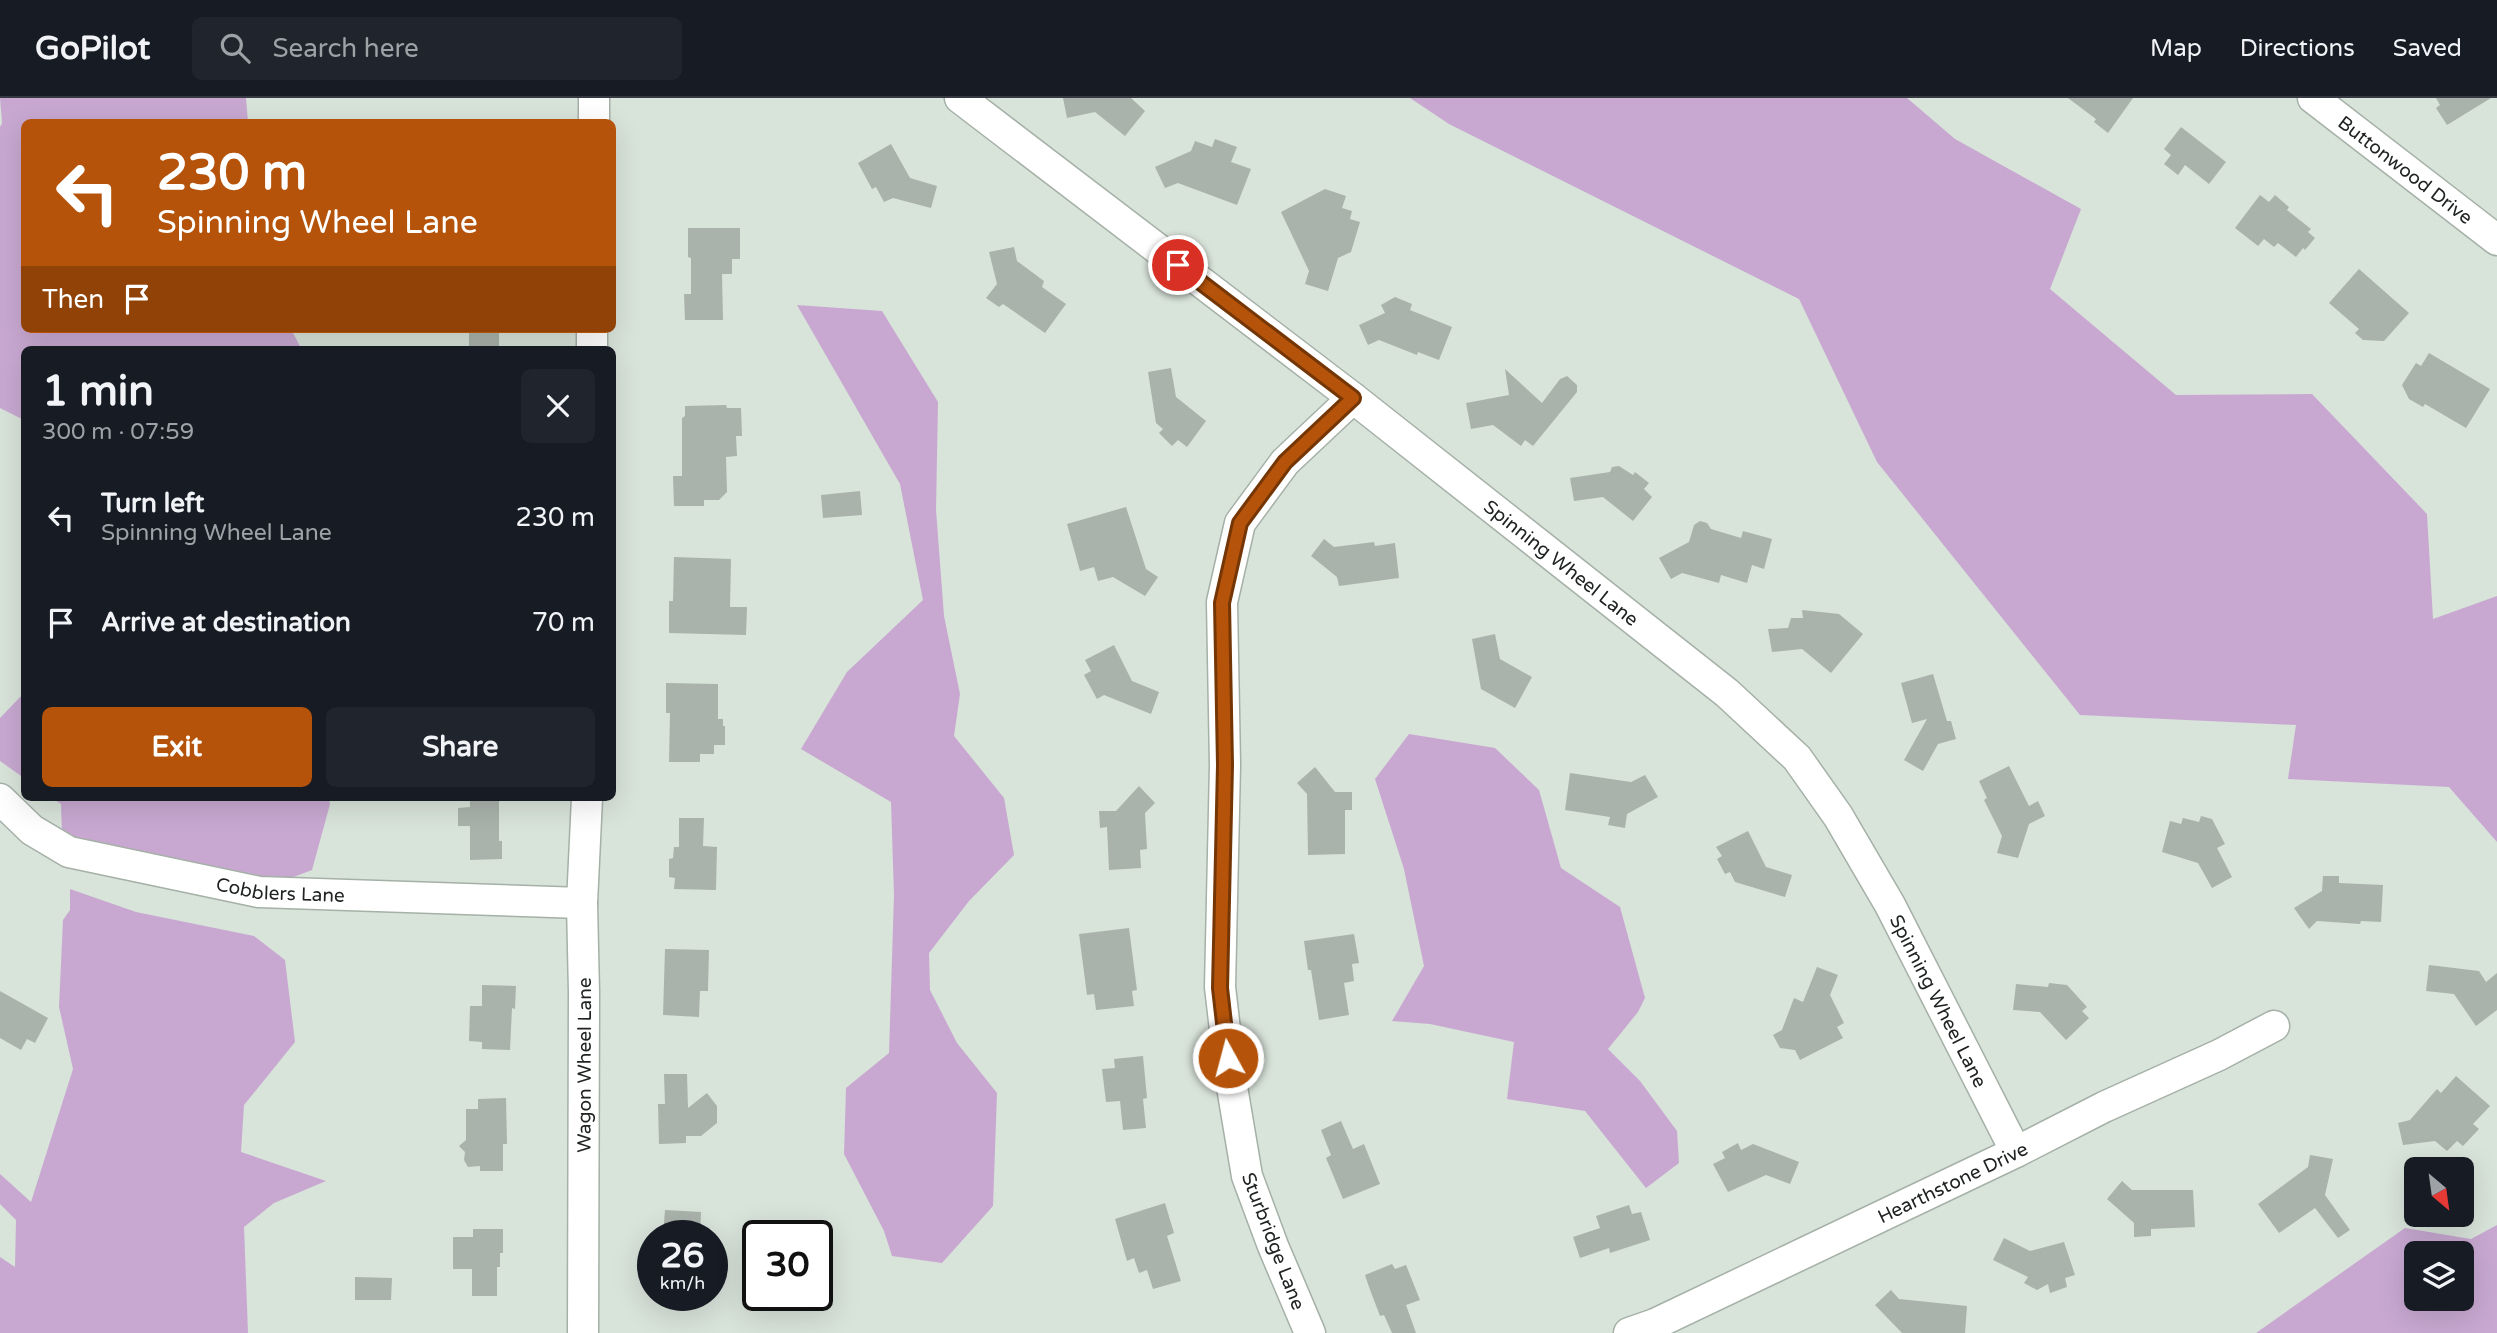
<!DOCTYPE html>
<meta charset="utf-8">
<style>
body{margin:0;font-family:"Varela Round",sans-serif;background:#20242c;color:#f1f3f6;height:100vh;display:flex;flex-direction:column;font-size:26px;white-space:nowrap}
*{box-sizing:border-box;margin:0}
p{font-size:23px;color:#9ea1a6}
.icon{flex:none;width:38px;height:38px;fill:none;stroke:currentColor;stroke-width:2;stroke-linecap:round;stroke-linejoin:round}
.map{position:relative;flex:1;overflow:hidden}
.sheet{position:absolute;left:21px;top:248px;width:595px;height:455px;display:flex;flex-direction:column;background:#171b24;border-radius:10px;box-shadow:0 7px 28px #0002}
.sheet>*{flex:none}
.top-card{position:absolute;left:21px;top:21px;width:595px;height:214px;border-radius:10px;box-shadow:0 7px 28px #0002;background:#b45309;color:#fff;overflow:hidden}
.needle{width:46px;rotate:151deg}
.buttons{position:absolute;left:2404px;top:1059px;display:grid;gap:14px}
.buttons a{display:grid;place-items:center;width:70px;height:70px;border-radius:10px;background:#171b24;box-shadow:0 7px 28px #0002;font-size:35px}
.speed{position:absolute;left:637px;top:1122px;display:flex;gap:14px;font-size:35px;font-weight:700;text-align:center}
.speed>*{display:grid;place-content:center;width:91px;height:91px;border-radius:50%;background:#171b24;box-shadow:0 7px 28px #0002;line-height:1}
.speed small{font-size:18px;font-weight:400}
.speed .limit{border:4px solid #111;border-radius:10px;background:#fff;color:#111}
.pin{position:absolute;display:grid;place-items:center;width:60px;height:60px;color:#fff;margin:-30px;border:4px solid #fff;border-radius:50%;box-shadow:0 2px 7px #0007}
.me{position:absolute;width:77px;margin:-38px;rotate:353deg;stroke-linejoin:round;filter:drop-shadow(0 0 5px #0008)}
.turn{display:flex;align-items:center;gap:24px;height:147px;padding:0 21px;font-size:32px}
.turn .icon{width:91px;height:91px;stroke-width:2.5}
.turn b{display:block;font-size:49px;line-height:60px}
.then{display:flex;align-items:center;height:66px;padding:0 21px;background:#0003;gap:14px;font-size:26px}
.round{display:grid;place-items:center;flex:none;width:74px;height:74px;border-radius:10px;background:#20242c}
.head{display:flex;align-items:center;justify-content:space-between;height:119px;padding:0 21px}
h1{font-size:42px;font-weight:700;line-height:52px}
.button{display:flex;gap:14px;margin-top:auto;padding:14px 21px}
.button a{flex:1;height:80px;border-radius:10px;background:#b45309;color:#fff;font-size:28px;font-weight:700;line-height:80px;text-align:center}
.button a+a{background:#20242c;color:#f1f3f6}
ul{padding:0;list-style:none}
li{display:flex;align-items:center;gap:21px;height:105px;padding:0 21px}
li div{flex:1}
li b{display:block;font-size:26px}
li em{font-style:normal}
header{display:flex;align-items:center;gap:42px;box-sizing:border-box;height:98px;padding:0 35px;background:#171b24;border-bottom:2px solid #363941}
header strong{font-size:33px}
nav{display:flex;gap:38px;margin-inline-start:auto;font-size:24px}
.search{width:490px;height:63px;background:#20242c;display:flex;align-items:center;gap:18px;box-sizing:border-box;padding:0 24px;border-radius:10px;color:#9ea1a6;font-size:26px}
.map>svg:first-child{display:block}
.green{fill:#c8a8d1;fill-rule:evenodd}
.building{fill:#a9b3ab}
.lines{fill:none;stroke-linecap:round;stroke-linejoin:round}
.minor-casing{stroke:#a5b0a7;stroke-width:33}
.minor{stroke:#fff;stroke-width:30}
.route-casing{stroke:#753606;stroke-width:18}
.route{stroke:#b45309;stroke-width:12}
.labels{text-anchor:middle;stroke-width:6;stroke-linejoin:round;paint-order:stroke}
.street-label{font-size:19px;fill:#202421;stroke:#fff}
</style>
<header>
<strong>GoPilot</strong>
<div class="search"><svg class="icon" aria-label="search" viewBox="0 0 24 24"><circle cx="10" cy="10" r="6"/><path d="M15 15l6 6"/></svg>Search here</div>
<nav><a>Map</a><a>Directions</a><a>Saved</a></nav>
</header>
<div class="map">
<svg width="2497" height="1235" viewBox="0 0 2497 1235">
<rect width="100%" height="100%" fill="#d8e3da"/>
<g class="green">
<polygon points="0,0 246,0 248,24 24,24 24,231 291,231 302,252 24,252 24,322 0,310 0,29 2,25"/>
<polygon points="1410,0 1907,0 1955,41 2081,111 2050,191 2176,297 2312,296 2427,416 2433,521 2497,498 2497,744 2449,689 2288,681 2296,627 2080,617 1877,364 1799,201 1449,26"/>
<polygon points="797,207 882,213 938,304 936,412 944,518 960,596 954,638 1004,700 1014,757 969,803 929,855 930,892 957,945 997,995 993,1108 942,1165 892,1158 884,1133 844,1056 846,990 889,955 894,797 891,704 801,651 847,574 923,502 900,386"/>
<polygon points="24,595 24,680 0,663 0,620"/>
<polygon points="1409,636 1495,650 1539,692 1561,770 1620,809 1645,900 1638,914 1608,951 1640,983 1677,1033 1679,1065 1646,1090 1585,1013 1507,1001 1514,944 1430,926 1392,923 1424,868 1404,771 1375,681"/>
<polygon points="52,700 329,700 330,706 312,772 280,784 247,784 212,768 210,777 62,736 61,706"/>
<polygon points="70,791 136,814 254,838 285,862 295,944 244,1007 241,1054 326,1083 274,1105 244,1129 248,1235 0,1235 0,1159 15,1169 16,1122 0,1106 0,1076 31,1104 73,971 59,909 63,822 70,812"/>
<path d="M 2497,1127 L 2497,1235 L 2256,1235 L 2405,1130 L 2471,1141 ZM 2417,1155 L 2462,1155 L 2462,1200 L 2417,1200 Z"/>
</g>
<g class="building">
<polygon points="1063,0 1131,0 1145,13 1125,38 1095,14 1067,20"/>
<polygon points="2068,0 2133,0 2108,35 2094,24 2096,21"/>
<polygon points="2436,0 2491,0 2447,27 2436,10 2440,7"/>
<polygon points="2181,29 2226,64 2209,86 2185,67 2178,77 2164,66 2171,57 2164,51"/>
<polygon points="1215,41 1237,49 1231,64 1251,71 1237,107 1178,85 1165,90 1155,69 1191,53 1195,43 1212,49"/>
<polygon points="891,46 910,80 937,88 931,110 893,100 884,104 876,89 872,91 858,65"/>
<polygon points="1325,91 1346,98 1342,110 1352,113 1350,121 1360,124 1351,154 1338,160 1328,193 1305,186 1309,173 1281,114"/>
<polygon points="2260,97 2269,104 2275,97 2289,109 2287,112 2311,131 2308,134 2315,140 2305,152 2303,150 2296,159 2278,145 2274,149 2264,141 2258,148 2235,130"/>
<polygon points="688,130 740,130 740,161 732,161 732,176 722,176 723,222 685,222 684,196 691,196 691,160 688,159"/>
<polygon points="1014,149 1017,163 1044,183 1042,189 1066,206 1045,235 1003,206 999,209 986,200 997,186 989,154"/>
<polygon points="2359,171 2409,215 2384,243 2363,242 2355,235 2359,231 2329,205"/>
<polygon points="1395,199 1412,206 1410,212 1452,229 1439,262 1418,254 1417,257 1379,242 1368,247 1359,227 1385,215 1381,207"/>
<rect x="469" y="231" width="30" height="21"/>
<polygon points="2429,255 2490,291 2466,330 2425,306 2423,309 2409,301 2402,287 2416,265 2421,268"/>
<polygon points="1171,270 1176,299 1206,323 1187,349 1178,342 1172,348 1159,335 1163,331 1156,325 1148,274"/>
<polygon points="1505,271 1542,305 1560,281 1567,278 1577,287 1577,294 1533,348 1525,342 1521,348 1493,327 1471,331 1466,305 1509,297"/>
<polygon points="726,307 727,310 741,310 742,338 736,338 737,358 726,359 727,394 719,402 704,402 704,408 674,408 673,378 682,378 682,320 685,318 685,308"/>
<polygon points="1619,368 1633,377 1635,374 1649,385 1644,391 1652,399 1633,423 1603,399 1574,403 1570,380 1610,374 1612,369"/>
<polygon points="860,393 862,417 823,420 821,397"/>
<polygon points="1126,409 1146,471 1158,479 1145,498 1113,479 1098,483 1094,469 1080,473 1067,426"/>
<polygon points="1700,423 1707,425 1711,431 1741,440 1743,433 1772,441 1764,471 1752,467 1747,485 1721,477 1719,485 1682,475 1671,481 1659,460 1689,444 1694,427"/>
<polygon points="1324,441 1334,449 1374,444 1375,448 1395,445 1399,480 1339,488 1337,479 1311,458"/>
<polygon points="674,459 731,461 730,509 747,509 746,537 669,535 669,503 673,503"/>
<polygon points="1802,512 1839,516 1863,536 1831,575 1802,551 1772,554 1768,531 1788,530 1791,520 1803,520"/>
<polygon points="1495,536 1500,561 1532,579 1515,610 1481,591 1472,541"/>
<polygon points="1114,547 1132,583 1159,594 1151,616 1104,597 1097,601 1084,577 1091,573 1085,562"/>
<polygon points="1933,576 1947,623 1951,623 1956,641 1938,646 1923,673 1904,662 1927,621 1912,625 1901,585"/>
<polygon points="666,585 718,586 718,621 723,621 723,628 725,628 725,647 714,647 714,656 700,656 700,664 669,664 670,615 666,615"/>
<polygon points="2009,668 2029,708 2038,703 2045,718 2029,726 2018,760 1997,755 2002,738 1984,702 1987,700 1979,683"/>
<polygon points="1315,669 1335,694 1352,694 1352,712 1345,712 1345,756 1308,757 1307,696 1297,685"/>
<polygon points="1570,675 1631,684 1645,677 1658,699 1627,716 1625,730 1608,727 1610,719 1565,712"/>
<polygon points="1139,688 1155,705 1145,715 1147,751 1140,752 1141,770 1109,772 1107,729 1100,730 1099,713 1116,713"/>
<polygon points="470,701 499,701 499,743 502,743 502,761 470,762 470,728 458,728 458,710 470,709"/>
<polygon points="2201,718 2212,721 2225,746 2217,750 2232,779 2212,790 2198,765 2162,754 2170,723 2181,726 2183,720 2199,724"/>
<polygon points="679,720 704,720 703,748 717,749 716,792 674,791 675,780 669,779 669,761 673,760 674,749 679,749"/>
<polygon points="1748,733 1766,769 1792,777 1785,799 1735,784 1730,774 1725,776 1717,761 1722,758 1716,749"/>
<polygon points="2323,778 2339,778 2339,785 2383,787 2381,824 2361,823 2360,826 2317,823 2309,831 2294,810 2322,793"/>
<polygon points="1129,830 1137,892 1132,893 1134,908 1096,912 1094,896 1087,897 1079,836"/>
<polygon points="1354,836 1359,865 1352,866 1354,883 1344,885 1349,917 1319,922 1311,872 1308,872 1304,843"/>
<polygon points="665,851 709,852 708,893 700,893 699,919 663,917"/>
<polygon points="2429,867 2479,873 2486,884 2497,875 2497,912 2476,928 2454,896 2426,893"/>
<polygon points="1817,869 1838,877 1830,897 1844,925 1837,929 1843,940 1800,962 1795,952 1780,950 1773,937 1782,932 1794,900 1803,904"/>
<polygon points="2049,885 2067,887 2087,909 2082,913 2089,920 2066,942 2040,914 2013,912 2016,886 2048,889"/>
<polygon points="482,887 516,888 515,911 512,910 510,952 482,951 482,944 469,943 470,908 482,908"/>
<polygon points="0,893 48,920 35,945 27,941 21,952 0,940"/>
<polygon points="1143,958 1147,1000 1143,1001 1146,1030 1123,1032 1120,1003 1106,1004 1102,971 1115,970 1114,961"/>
<polygon points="664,976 687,976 688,1010 707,995 717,1008 717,1025 701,1038 686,1038 686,1045 659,1046 658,1006 665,1006"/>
<polygon points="2456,978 2490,1008 2473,1026 2479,1031 2463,1048 2457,1043 2447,1053 2435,1043 2403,1047 2398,1025 2410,1022 2437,991 2441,995"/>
<polygon points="506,1000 507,1046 503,1046 503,1073 480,1073 480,1068 468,1069 464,1062 465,1054 459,1048 466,1042 466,1011 478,1011 478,1001"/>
<polygon points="1341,1023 1353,1051 1364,1046 1380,1086 1343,1101 1326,1060 1331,1057 1321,1032"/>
<polygon points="1738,1045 1741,1052 1753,1046 1799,1064 1790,1086 1766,1077 1728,1094 1713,1066 1725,1060 1722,1054"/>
<polygon points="2310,1057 2333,1061 2325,1097 2350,1132 2338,1140 2315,1110 2279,1135 2258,1106 2308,1069"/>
<polygon points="2122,1083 2132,1092 2193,1092 2195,1129 2151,1131 2151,1138 2134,1139 2134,1125 2107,1101"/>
<polygon points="1165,1105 1174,1135 1167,1138 1181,1183 1153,1191 1147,1172 1139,1175 1134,1160 1127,1163 1115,1121"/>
<polygon points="1629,1107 1632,1116 1641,1114 1650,1142 1610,1155 1609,1150 1580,1160 1573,1139 1600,1130 1596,1118"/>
<polygon points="665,1112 701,1114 700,1138 663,1138"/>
<polygon points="473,1131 503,1131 503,1155 500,1155 500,1169 497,1169 497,1198 472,1198 472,1171 453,1171 453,1139 473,1139"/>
<polygon points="2004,1140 2030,1153 2064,1144 2075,1177 2065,1180 2067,1189 2050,1195 2048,1186 2037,1192 2024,1185 2028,1179 1993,1162"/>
<polygon points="1392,1166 1395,1171 1406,1167 1420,1202 1406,1207 1416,1235 1392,1235 1384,1217 1380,1218 1369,1189 1365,1177"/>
<polygon points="355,1179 392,1180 391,1202 355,1202"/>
<polygon points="1891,1192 1899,1201 1967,1208 1965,1235 1902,1235 1875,1207"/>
</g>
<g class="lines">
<defs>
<g id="minor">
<path id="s1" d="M 960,0 L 1353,300 L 1727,595 L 1797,660 L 1838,718 L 1890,807 L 2016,1054"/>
<path id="s2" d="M 2313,0 L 2497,142"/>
<polyline points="594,24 594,0"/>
<polyline points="592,252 592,231"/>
<path id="s3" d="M 0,701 L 32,732 L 69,754 L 259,794 L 582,805"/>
<path id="s4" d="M 583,1235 L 584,895 L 582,805 L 587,700"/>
<polyline points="1310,1235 1273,1148 1247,1078 1231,983 1220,889 1225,667 1222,504 1240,425 1285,364 1353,300"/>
<path id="s5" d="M 1629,1235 L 1655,1226 L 2016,1054 L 2104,1009 L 2219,957 L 2274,928"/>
</g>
</defs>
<use href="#minor" class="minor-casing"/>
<use href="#minor" class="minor"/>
</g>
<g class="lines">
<defs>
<polyline id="route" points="1178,167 1353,300 1285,364 1240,425 1222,505 1225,667 1220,890 1228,960"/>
</defs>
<use href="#route" class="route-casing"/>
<use href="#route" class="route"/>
</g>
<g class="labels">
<g class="street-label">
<text dy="7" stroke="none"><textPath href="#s2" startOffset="117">Buttonwood Drive</textPath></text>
<text dy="7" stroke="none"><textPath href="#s1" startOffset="760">Spinning Wheel Lane</textPath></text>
<text dy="7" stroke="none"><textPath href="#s3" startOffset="303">Cobblers Lane</textPath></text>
<text dy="7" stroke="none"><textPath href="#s1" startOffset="1348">Spinning Wheel Lane</textPath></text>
<text dy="7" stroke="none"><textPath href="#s4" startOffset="268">Wagon Wheel Lane</textPath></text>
<text dy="7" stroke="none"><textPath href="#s5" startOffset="357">Hearthstone Drive</textPath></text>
<text transform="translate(1274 1143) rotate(69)" y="7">Sturbridge Lane</text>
</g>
</g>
</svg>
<div class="buttons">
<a><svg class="needle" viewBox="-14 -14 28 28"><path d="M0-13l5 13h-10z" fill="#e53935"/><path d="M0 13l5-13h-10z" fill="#9ea1a6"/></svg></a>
<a><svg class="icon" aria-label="layers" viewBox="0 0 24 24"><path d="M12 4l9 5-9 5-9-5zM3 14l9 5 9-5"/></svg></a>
</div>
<div class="speed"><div>26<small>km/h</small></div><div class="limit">30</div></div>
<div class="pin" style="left:1178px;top:167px;background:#d93025"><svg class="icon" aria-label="arrive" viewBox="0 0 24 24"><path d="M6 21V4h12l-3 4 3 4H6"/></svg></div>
<svg class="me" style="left:1228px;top:960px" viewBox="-20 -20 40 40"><circle r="17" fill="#b45309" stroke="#fff" stroke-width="3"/><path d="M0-11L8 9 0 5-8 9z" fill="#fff"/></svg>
<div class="top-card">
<div class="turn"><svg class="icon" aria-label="left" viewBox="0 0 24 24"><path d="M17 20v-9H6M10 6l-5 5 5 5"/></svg><div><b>230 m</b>Spinning Wheel Lane</div></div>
<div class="then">Then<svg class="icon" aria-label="arrive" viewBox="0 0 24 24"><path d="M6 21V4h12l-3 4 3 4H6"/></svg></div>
</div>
<section class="sheet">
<div class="head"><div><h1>1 min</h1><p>300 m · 07:59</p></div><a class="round"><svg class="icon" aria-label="close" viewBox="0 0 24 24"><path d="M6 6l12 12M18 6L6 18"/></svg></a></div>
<ul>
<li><svg class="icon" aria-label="left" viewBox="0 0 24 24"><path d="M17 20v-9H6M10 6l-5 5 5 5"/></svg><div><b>Turn left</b><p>Spinning Wheel Lane</p></div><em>230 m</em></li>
<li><svg class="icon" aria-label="arrive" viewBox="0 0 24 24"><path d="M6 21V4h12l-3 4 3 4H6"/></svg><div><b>Arrive at destination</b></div><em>70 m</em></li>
</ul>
<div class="button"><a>Exit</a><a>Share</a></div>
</section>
</div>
